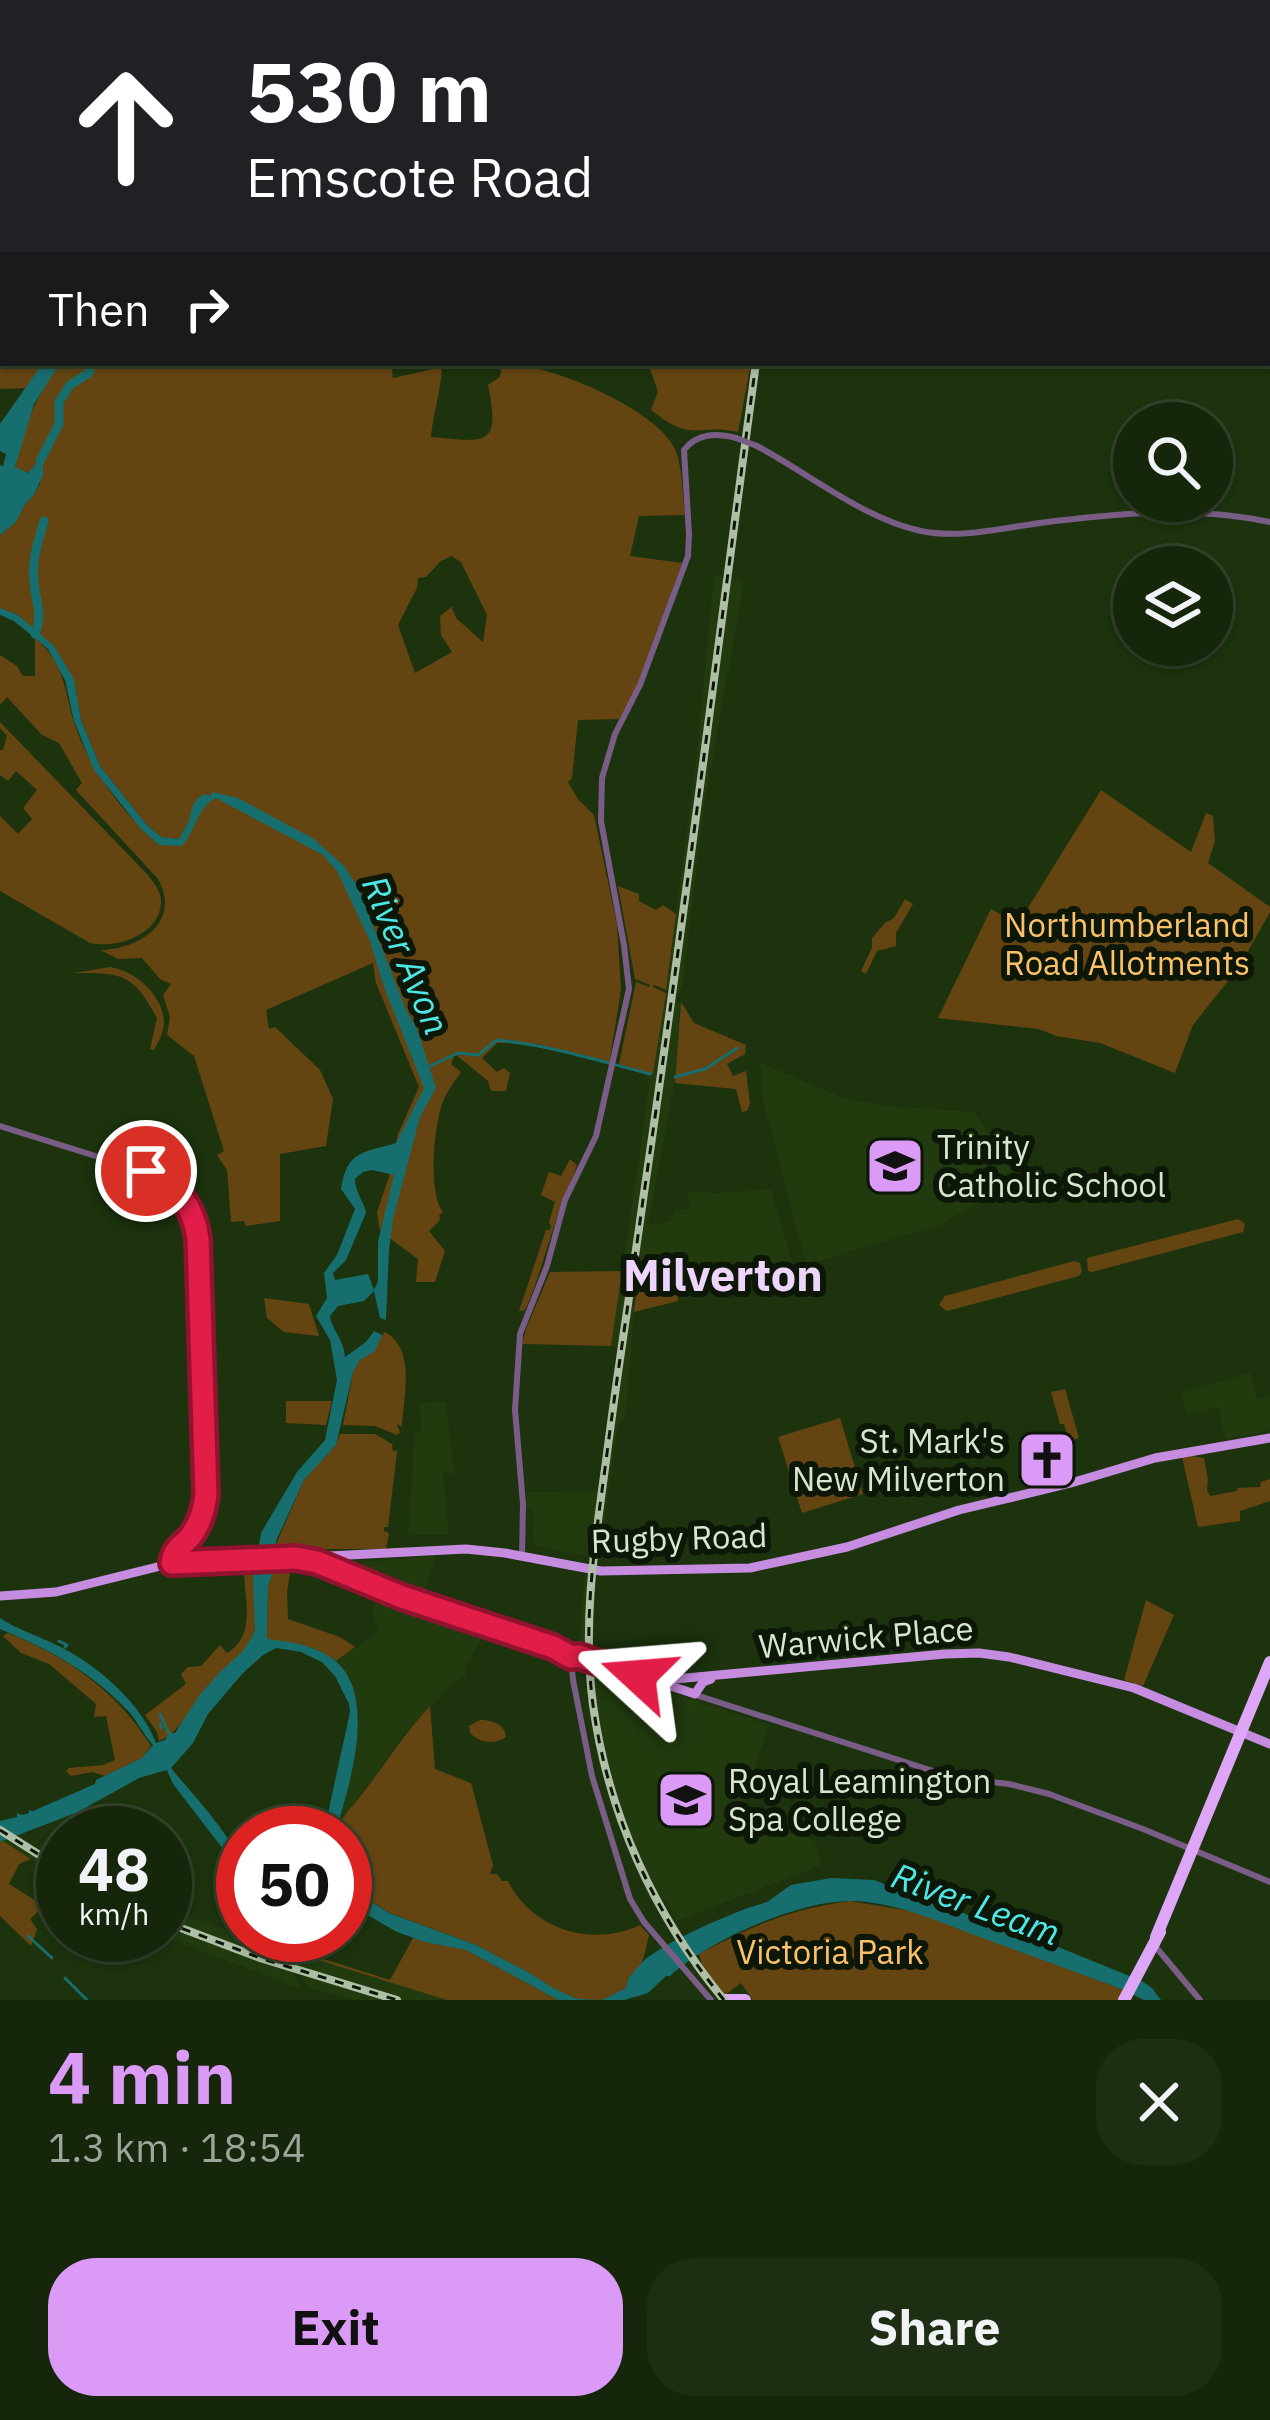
<!DOCTYPE html>
<meta charset="utf-8">
<style>
body{margin:0;font-family:"IBM Plex Sans",sans-serif;background:#1e2e13;color:#f1f3f6;height:100vh;display:flex;flex-direction:column;font-size:45px;white-space:nowrap}
*{box-sizing:border-box;margin:0}
p{font-size:39px;color:#9da59c}
.icon{flex:none;width:66px;height:66px;fill:none;stroke:currentColor;stroke-width:2;stroke-linecap:round;stroke-linejoin:round}
.map{position:relative;height:2000px;overflow:hidden}
.sheet{display:flex;flex-direction:column;background:#15260a;flex:1}
.sheet>*{flex:none}
.banner{position:absolute;left:0px;top:0px;width:1272px;height:366px;box-shadow:0 3px 9px #0004,0 0 0 3px #34432b;background:#202124;color:#fff;overflow:hidden}
.tools{position:absolute;left:1113px;top:402px;display:grid;gap:24px}
.tools a{display:grid;place-items:center;width:120px;height:120px;border-radius:50%;background:#15260a;box-shadow:0 3px 9px #0004,0 0 0 3px #34432b;font-size:60px}
.speed{position:absolute;left:36px;top:1806px;display:flex;gap:24px;font-size:60px;font-weight:700;text-align:center}
.speed>*{display:grid;place-content:center;width:156px;height:156px;border-radius:50%;background:#15260a;box-shadow:0 3px 9px #0004,0 0 0 3px #34432b;line-height:1}
.speed small{font-size:30px;font-weight:400}
.speed .limit{border:18px solid #d22;background:#fff;color:#111}
.pin{position:absolute;display:grid;place-items:center;width:102px;height:102px;color:#fff;margin:-51px;border:6px solid #fff;border-radius:50%;box-shadow:0 3px 12px #0007}
.me{position:absolute;width:132px;margin:-66px;rotate:289deg;stroke-linejoin:round;filter:drop-shadow(0 0 9px #0008)}
.turn{display:flex;align-items:center;gap:42px;height:252px;padding:0 48px;font-size:54px}
.turn .icon{width:156px;height:156px;stroke-width:2.5}
.turn b{display:block;font-size:84px;line-height:102px}
.then{display:flex;align-items:center;height:114px;padding:0 48px;background:#0003;gap:24px;font-size:45px}
.round{display:grid;place-items:center;flex:none;width:126px;height:126px;border-radius:48px;background:#1e2e13}
.headline{display:flex;align-items:center;justify-content:space-between;height:204px;padding:0 48px}
h1{font-size:72px;font-weight:700;line-height:90px;color:#da9af6}
.action{display:flex;gap:24px;margin-top:auto;padding:24px 48px}
.action a{flex:1;height:138px;border-radius:48px;background:#da9af6;color:#111;font-size:48px;font-weight:700;line-height:138px;text-align:center}
.action a+a{background:#1e2e13;color:#f1f3f6}
.map>svg:first-child{display:block}
.built{fill:#213b0f}
.green{fill:#644512;fill-rule:evenodd}
.water{fill:#176e6e;fill-rule:evenodd}
.lines{fill:none;stroke-linecap:round;stroke-linejoin:round}
.stream{stroke:#176e6e;stroke-width:3}
.river{stroke:#176e6e;stroke-width:9}
.minor{stroke:#795d86;stroke-width:6}
.major{stroke:#c68ce0;stroke-width:9}
.highway{stroke:#dea6f7;stroke-width:12}
.rail-casing{stroke:#afbfa6;stroke-width:8}
.rail{stroke:#0d1708;stroke-width:3;stroke-dasharray:9;stroke-linecap:butt}
.minor-bridge{stroke:#795d86;stroke-width:6}
.route-casing{stroke:#92132f;stroke-width:30}
.route{stroke:#e11d48;stroke-width:21}
.labels{text-anchor:middle;stroke-width:12;stroke-linejoin:round;paint-order:stroke}
.park-label{font-size:33px;fill:#fdc169;stroke:#0d1708}
.poi-label{font-size:33px;fill:#d8e6d0;stroke:#0d1708;text-anchor:start}
.street-label{font-size:33px;fill:#d8e6d0;stroke:#0d1708}
.water-label{font-size:36px;font-style:italic;fill:#4de7e7;stroke:#0d1708}
.district-label{font-size:45px;font-weight:bold;fill:#efd5fc;stroke:#0d1708}
</style>
<div class="map">
<svg width="1270" height="2000" viewBox="0 0 1270 2000">
<rect width="100%" height="100%" fill="#1c330e"/>
<g class="built">
<polygon points="714,576 739,579 744,583 705,800 682,988 676,997 666,990 696,761"/>
<polygon points="666,993 680,1004 676,1076 648,1223 659,1225 671,1221 674,1210 691,1208 686,1191 716,1193 771,1189 794,1268 634,1312 625,1419 618,1422 599,1560 589,1559 589,1556 534,1546 533,1508 527,1508 527,1492 600,1491 618,1347 611,1346 641,1145 649,1084 646,1074 653,1073"/>
<polygon points="761,1063 841,1097 886,1106 974,1112 1013,1169 975,1204 943,1224 806,1265 762,1096"/>
<polygon points="1250,1373 1257,1399 1270,1396 1270,1431 1226,1439 1218,1407 1187,1415 1181,1392"/>
<polygon points="446,1402 454,1473 443,1473 448,1528 447,1535 408,1535 415,1432 421,1431 420,1403"/>
<polygon points="435,1556 423,1599 358,1570 358,1567 365,1562"/>
<polygon points="585,1573 596,1576 593,1649 579,1646"/>
<polygon points="378,1593 485,1631 465,1669 466,1676 460,1677 402,1736 363,1794 338,1822 357,1744 359,1709 344,1672 336,1661 375,1635 374,1632 378,1630 372,1612"/>
<polygon points="602,1670 769,1725 739,1814 815,1841 821,1865 677,1921 666,1898 651,1903 615,1818 589,1711 586,1671"/>
<polygon points="12,1836 63,1861 63,1879 3,1841"/>
<polygon points="165,1909 279,1948 301,1989 160,1935 165,1935"/>
<polygon points="293,1952 434,1995 447,2000 354,2000 312,1988 305,1983"/>
</g>
<g class="green">
<polygon points="3,296 3,363 43,363 27,388 0,389 0,301"/>
<path d="M 60,363 L 370,363 L 370,366 L 392,369 L 393,378 L 442,367 C 441,391 433,413 431,437 C 486,442 501,448 488,385 L 500,377 L 502,363 C 546,363 655,407 675,449 C 683,468 682,494 685,515 L 639,516 L 630,556 L 682,563 L 636,688 L 619,719 L 578,720 L 572,778 L 568,782 L 578,799 L 594,815 L 617,925 L 621,990 L 609,1064 L 537,1044 L 497,1043 L 482,1058 L 497,1072 L 504,1068 L 510,1073 L 506,1091 L 491,1091 L 488,1081 L 455,1054 L 451,1064 L 461,1072 C 456,1080 449,1088 445,1097 C 434,1119 427,1193 443,1212 L 439,1215 L 440,1220 L 429,1231 L 445,1251 L 435,1282 L 416,1282 L 418,1259 L 380,1231 L 377,1212 L 390,1174 L 398,1134 L 419,1087 L 376,983 L 373,963 L 266,1010 L 269,1029 L 275,1027 L 320,1070 L 333,1099 L 326,1146 L 280,1154 L 280,1221 L 246,1226 L 244,1221 L 231,1222 L 227,1170 L 217,1155 L 224,1151 L 194,1056 L 167,1035 L 170,1017 L 163,995 L 171,984 L 160,979 L 142,958 L 118,959 L 100,950 C 139,949 182,923 158,879 L 76,790 L 82,783 L 59,743 L 42,735 L 7,697 L 0,705 L 0,655 L 17,666 L 23,676 L 35,676 L 35,638 C 66,665 63,686 74,722 C 89,769 122,812 159,845 L 181,841 L 186,828 L 179,839 L 161,837 L 146,824 L 100,766 L 81,720 L 74,679 L 18,615 L 0,608 L 0,535 L 16,522 L 25,504 L 34,495 L 40,484 L 42,457 L 28,473 L 15,468 C 21,429 37,395 60,363 ZM 451,556 L 461,562 L 487,615 L 483,642 L 457,619 L 452,609 L 453,606 L 440,616 L 441,635 L 452,652 L 415,673 L 398,625 L 417,588 L 418,578 L 426,577 L 441,561 Z"/>
<path d="M 648,363 L 751,363 L 738,432 C 695,423 694,444 651,410 L 658,392 Z"/>
<path d="M 0,722 L 147,874 C 153,882 161,890 161,901 C 161,935 116,949 90,943 L 0,891 L 0,816 L 18,834 L 32,819 L 23,808 L 37,790 L 16,771 L 8,781 L 0,775 L 0,750 L 3,750 L 7,736 L 0,728 Z"/>
<polygon points="1101,790 1191,852 1206,813 1213,816 1215,841 1208,863 1270,907 1270,912 1239,967 1193,1025 1175,1073 1100,1043 1056,1036 1039,1029 938,1018 991,909 1018,924"/>
<polygon points="618,886 639,894 639,901 656,910 663,905 676,914 666,990 654,985 653,987 666,993 653,1074 619,1064 636,982 649,987 650,985 635,979"/>
<polygon points="905,899 913,904 896,933 896,946 877,951 866,974 861,971 872,948 872,938 885,923 894,918"/>
<path d="M 110,967 C 135,971 162,994 164,1021 C 164,1032 159,1041 154,1050 L 150,1049 L 157,1018 C 133,973 122,973 74,973 Z"/>
<polygon points="681,1002 694,1023 746,1045 745,1054 727,1064 733,1076 746,1071 750,1104 747,1111 742,1112 736,1089 675,1083"/>
<path d="M 570,1159 L 577,1165 C 573,1177 567,1189 562,1202 C 550,1236 541,1272 527,1306 L 524,1311 L 519,1311 L 546,1230 L 550,1230 L 551,1226 L 549,1222 L 555,1202 L 541,1195 L 549,1172 L 561,1176 Z"/>
<polygon points="1238,1219 1245,1224 1243,1232 1092,1272 1088,1271 1087,1258"/>
<polygon points="1074,1261 1080,1263 1082,1271 1079,1276 947,1311 939,1305 945,1296"/>
<polygon points="622,1271 611,1346 522,1344 526,1329 550,1272"/>
<polygon points="638,1277 675,1277 678,1301 634,1312"/>
<polygon points="264,1298 309,1304 319,1336 284,1332 267,1318"/>
<path d="M 385,1332 C 416,1349 404,1397 402,1427 L 397,1424 L 400,1433 L 397,1435 L 375,1426 L 343,1425 L 353,1372 L 360,1360 L 375,1350 L 377,1341 Z"/>
<polygon points="1065,1389 1079,1438 1069,1441 1064,1424 1060,1424 1051,1392"/>
<polygon points="286,1401 332,1401 326,1425 286,1423"/>
<polygon points="840,1418 863,1494 802,1513 778,1437"/>
<polygon points="340,1434 375,1434 392,1444 393,1452 396,1450 397,1452 388,1527 384,1527 384,1531 389,1533 386,1549 274,1549 304,1480 336,1445"/>
<polygon points="1191,1456 1204,1458 1208,1480 1207,1490 1210,1496 1237,1491 1238,1488 1260,1487 1261,1482 1270,1479 1270,1501 1240,1511 1240,1521 1198,1527 1182,1457"/>
<polygon points="286,1563 291,1565 287,1593 288,1619 340,1637 355,1647 336,1661 313,1648 267,1640 268,1586 276,1564"/>
<path d="M 244,1565 L 256,1566 C 251,1588 259,1616 254,1633 C 249,1652 228,1663 216,1677 C 198,1697 183,1731 159,1741 L 157,1732 L 145,1715 L 186,1684 L 181,1674 L 188,1667 L 201,1666 L 220,1645 L 227,1653 C 258,1635 243,1596 244,1565 Z"/>
<polygon points="1146,1600 1174,1615 1143,1686 1124,1680"/>
<path d="M 8,1633 C 68,1657 117,1691 151,1746 L 142,1758 L 105,1776 L 92,1772 L 71,1776 L 66,1771 L 69,1768 L 103,1765 L 115,1760 L 106,1716 L 94,1717 L 96,1704 L 49,1664 L 21,1653 L 3,1636 Z"/>
<path d="M 430,1706 L 435,1769 L 471,1783 L 493,1865 L 490,1874 L 497,1874 L 502,1881 L 508,1881 C 532,1929 591,1948 640,1925 L 649,1935 C 645,1952 644,1967 629,1978 L 626,1988 L 602,2000 L 577,1999 L 552,1988 L 526,1971 L 476,1945 L 390,1913 L 354,1891 L 345,1877 L 345,1833 L 335,1833 C 340,1817 353,1807 363,1793 C 387,1762 403,1735 430,1706 Z"/>
<path d="M 480,1720 C 492,1720 505,1724 506,1737 C 494,1745 480,1743 470,1733 L 469,1726 Z"/>
<polygon points="3,1841 31,1859 19,1864 9,1884 44,1906 30,1919 37,1929 31,1946 0,1916 0,1842"/>
<path d="M 850,1901 L 916,1912 L 1124,1990 L 1119,2000 L 753,2000 L 741,1983 L 725,1995 L 703,1968 L 699,1954 C 752,1926 790,1909 850,1901 Z"/>
<polygon points="413,1938 466,1950 558,2000 447,2000 293,1952 292,1949 390,1980"/>
</g>
<g class="water">
<polygon points="43,363 60,363 34,404 15,467 28,473 43,456 43,475 34,495 25,504 16,522 0,535 0,465 3,466 6,454 0,451 0,424"/>
<path d="M 0,608 L 18,615 L 54,646 L 74,679 L 81,720 L 100,766 L 146,824 L 161,837 L 179,839 L 189,821 L 192,807 L 197,799 L 204,794 L 211,796 L 212,792 L 238,798 L 314,839 L 344,866 L 358,887 L 406,1010 L 417,1029 L 436,1088 L 420,1117 L 393,1219 L 389,1250 L 386,1320 L 380,1318 L 374,1291 L 364,1301 L 338,1306 L 330,1316 C 332,1331 344,1339 345,1357 L 366,1342 L 374,1331 L 382,1335 L 375,1351 L 360,1360 L 353,1372 L 336,1445 L 304,1480 L 276,1541 L 276,1565 L 268,1586 L 267,1639 C 289,1642 311,1644 330,1657 C 381,1690 349,1787 335,1833 L 325,1833 L 325,1827 L 350,1712 L 349,1704 L 335,1676 L 322,1662 L 301,1652 L 276,1648 L 263,1655 L 242,1674 L 208,1714 L 193,1743 L 171,1768 C 191,1793 242,1845 243,1875 L 173,1784 L 167,1770 L 139,1778 L 78,1812 L 0,1842 L 0,1821 L 17,1817 L 17,1813 L 22,1815 L 29,1813 L 29,1810 L 33,1811 L 95,1784 L 96,1780 L 142,1758 L 153,1745 C 144,1735 138,1723 130,1713 C 93,1673 49,1649 0,1629 L 0,1618 C 18,1630 41,1637 61,1647 C 99,1667 141,1703 156,1743 L 165,1740 L 169,1733 L 175,1733 L 199,1696 L 220,1672 L 242,1652 L 252,1637 L 255,1630 L 253,1580 L 261,1533 L 297,1472 L 325,1440 L 337,1380 L 330,1340 L 316,1316 L 327,1298 L 324,1273 L 337,1255 L 355,1209 L 341,1189 C 347,1150 363,1153 396,1143 L 424,1088 L 384,987 L 370,941 L 337,871 L 323,855 L 216,798 C 196,808 196,831 182,846 L 159,845 L 141,829 L 94,770 L 74,721 L 65,680 L 48,649 L 14,621 L 0,615 ZM 372,1170 L 394,1175 L 378,1242 L 378,1281 L 374,1290 L 368,1274 L 335,1280 L 333,1273 L 346,1260 L 366,1213 C 364,1201 355,1193 355,1179 L 363,1172 Z"/>
<path d="M 345,1877 L 354,1891 L 389,1913 L 476,1945 L 526,1971 L 553,1988 L 577,1999 L 602,2000 L 626,1988 L 629,1977 C 635,1972 641,1962 648,1957 C 679,1936 710,1923 745,1909 L 767,1902 L 791,1885 L 831,1878 L 874,1880 L 932,1903 L 1021,1932 L 1142,1981 L 1152,1988 L 1161,2000 L 1144,2000 L 1124,1990 C 1075,1972 1026,1954 977,1936 C 937,1921 898,1903 854,1901 C 801,1899 709,1940 670,1976 L 666,1976 L 648,1993 L 624,2000 L 558,2000 L 466,1950 L 425,1942 L 397,1932 L 357,1909 L 346,1899 Z"/>
</g>
<g class="lines">
<g class="stream">
<path d="M 428,1067 L 458,1053 L 478,1055 L 497,1040 C 549,1045 600,1061 650,1074"/>
<polyline points="675,1077 705,1069 737,1048"/>
<polyline points="59,1641 67,1645 65,1647"/>
<polyline points="160,1714 169,1734"/>
<polyline points="160,1724 161,1728"/>
<polyline points="28,1936 52,1958"/>
<polyline points="65,1978 87,2000"/>
</g>
<g class="river">
<polyline points="1269,334 1270,334"/>
<polyline points="40,461 59,424 59,402 70,385 89,373 91,363"/>
<path d="M 35,634 C 43,614 36,603 34,583 C 31,562 38,542 44,521"/>
</g>
<g class="minor">
<path d="M 757,446 C 808,473 864,519 921,531 C 959,539 1002,528 1040,523 C 1118,513 1193,506 1270,522"/>
<path d="M 0,1126 L 153,1174 C 184,1190 197,1217 199,1251 L 206,1495 L 198,1524 L 175,1551 L 173,1563"/>
<path d="M 522,1556 L 523,1504 L 515,1410 L 520,1334 L 547,1266 L 565,1200 L 596,1136 L 629,989 L 624,945 L 601,821 L 602,778 L 615,734 L 640,685 L 688,556 L 689,534 L 684,450 C 697,433 716,433 736,438"/>
<polyline points="571,1657 573,1680 592,1776 630,1899 644,1922 711,2000"/>
<polyline points="696,1695 955,1778 1009,1784 1049,1794 1143,1829 1270,1882"/>
<polyline points="1155,1946 1200,2000"/>
</g>
<g class="major">
<polyline points="203,0 203,3"/>
<polyline points="210,0 223,3 238,0"/>
<polyline points="286,0 294,3"/>
<polyline points="380,3 388,0"/>
<polyline points="0,276 3,270"/>
<polyline points="309,1557 466,1549 505,1553 601,1571 750,1568 847,1547 959,1510 1071,1483 1155,1458 1270,1438"/>
<polyline points="302,1558 326,1565 417,1602 553,1647 571,1657 579,1656 695,1694 703,1682 711,1679"/>
<polyline points="0,1596 56,1592 173,1563 303,1558"/>
<polyline points="641,1677 664,1680 945,1654 979,1653 1009,1657 1134,1688 1270,1744"/>
</g>
<g class="highway">
<polyline points="136,3 139,0"/>
<polyline points="160,3 163,0"/>
<polyline points="172,3 175,0"/>
<polyline points="0,131 3,129"/>
<polyline points="0,143 3,142"/>
<polyline points="1156,1937 1270,1662"/>
<polyline points="725,2000 745,2000"/>
<polyline points="1124,2000 1160,1932"/>
</g>
<defs>
<g id="rail">
<polyline points="807,3 807,0"/>
<polyline points="0,1830 63,1870"/>
<polyline points="165,1922 263,1959 397,2000"/>
<path d="M 724,2000 C 654,1915 608,1814 593,1705 C 582,1622 595,1543 606,1461 C 617,1374 631,1287 643,1200 C 684,922 718,642 756,363"/>
</g>
</defs>
<use href="#rail" class="rail-casing"/>
<use href="#rail" class="rail"/>
<polyline class="minor-bridge" points="736,438 757,446"/>
</g>
<g class="lines">
<defs>
<path id="route" d="M 146,1171 C 176,1183 194,1207 198,1239 L 206,1495 C 204,1511 200,1525 190,1537 C 180,1548 174,1549 172,1563 L 296,1558 L 317,1562 L 402,1597 L 553,1647 L 571,1657 L 579,1656 L 638,1676"/>
</defs>
<use href="#route" class="route-casing"/>
<use href="#route" class="route"/>
</g>
<defs>
<symbol id="school-square" viewBox="-11 -11 22 22"><rect x="-9" y="-9" width="18" height="18" rx="4" fill="#da9af6" stroke="#0d1708"/><path d="M0-5L7-2L0 1L-7-2ZM-4 1L0 2.5L4 1V4Q0 6-4 4Z" fill="#111"/></symbol>
<symbol id="church-square" viewBox="-11 -11 22 22"><rect x="-9" y="-9" width="18" height="18" rx="4" fill="#da9af6" stroke="#0d1708"/><path d="M-1.2-6h2.4v3.5h3.3v2.4h-3.3V6h-2.4V-.1h-3.3v-2.4h3.3Z" fill="#111"/></symbol>
<symbol id="university-square" viewBox="-11 -11 22 22"><rect x="-9" y="-9" width="18" height="18" rx="4" fill="#da9af6" stroke="#0d1708"/><path d="M0-5L7-2L0 1L-7-2ZM-4 1L0 2.5L4 1V4Q0 6-4 4Z" fill="#111"/></symbol>
</defs>
<g fill-rule="evenodd">
<use href="#school-square" x="862" y="1133" width="66" height="66"/>
<use href="#church-square" x="1014" y="1427" width="66" height="66"/>
<use href="#university-square" x="653" y="1767" width="66" height="66"/>
</g>
<g class="labels">
<g class="park-label">
<text x="1127" y="937">Northumberland<tspan x="1127" dy="38">Road Allotments</tspan></text>
<text x="830" y="1964">Victoria Park</text>
</g>
<g class="poi-label">
<text x="937" y="1159">Trinity<tspan x="937" dy="38">Catholic School</tspan></text>
<text x="1005" y="1453" text-anchor="end">St. Mark's<tspan x="1005" dy="38">New Milverton</tspan></text>
<text x="728" y="1793">Royal Leamington<tspan x="728" dy="38">Spa College</tspan></text>
</g>
<g class="street-label">
<text transform="translate(679 1538) rotate(-2)" y="12">Rugby Road</text>
<text transform="translate(866 1637) rotate(-5)" y="12">Warwick Place</text>
</g>
<g class="water-label">
<text transform="translate(406 955) rotate(67)" y="13">River Avon</text>
<text transform="translate(976 1904) rotate(20)" y="13">River Leam</text>
</g>
<g class="district-label">
<text x="723" y="1291">Milverton</text>
</g>
</g>
</svg>
<div class="tools">
<a><svg class="icon" aria-label="search" viewBox="0 0 24 24"><circle cx="10" cy="10" r="6"/><path d="M15 15l6 6"/></svg></a>
<a><svg class="icon" aria-label="layers" viewBox="0 0 24 24"><path d="M12 4l9 5-9 5-9-5zM3 14l9 5 9-5"/></svg></a>
</div>
<div class="speed"><div>48<small>km/h</small></div><div class="limit">50</div></div>
<div class="pin" style="left:146px;top:1171px;background:#d93025"><svg class="icon" aria-label="arrive" viewBox="0 0 24 24"><path d="M6 21V4h12l-3 4 3 4H6"/></svg></div>
<svg class="me" style="left:638px;top:1676px" viewBox="-20 -20 40 40"><path d="M0-17L14 15 0 8-14 15z" fill="#e11d48" stroke="#fff" stroke-width="4"/></svg>
<div class="banner">
<div class="turn"><svg class="icon" aria-label="ahead" viewBox="0 0 24 24"><path d="M12 20V5M6 11l6-6 6 6"/></svg><div><b>530 m</b>Emscote Road</div></div>
<div class="then">Then<svg class="icon" aria-label="right" viewBox="0 0 24 24"><path d="M7 20v-9h11M14 6l5 5-5 5"/></svg></div>
</div>
</div>
<section class="sheet">
<div class="headline"><div><h1>4 min</h1><p>1.3 km · 18:54</p></div><a class="round"><svg class="icon" aria-label="close" viewBox="0 0 24 24"><path d="M6 6l12 12M18 6L6 18"/></svg></a></div>
<div class="action"><a>Exit</a><a>Share</a></div>
</section>
